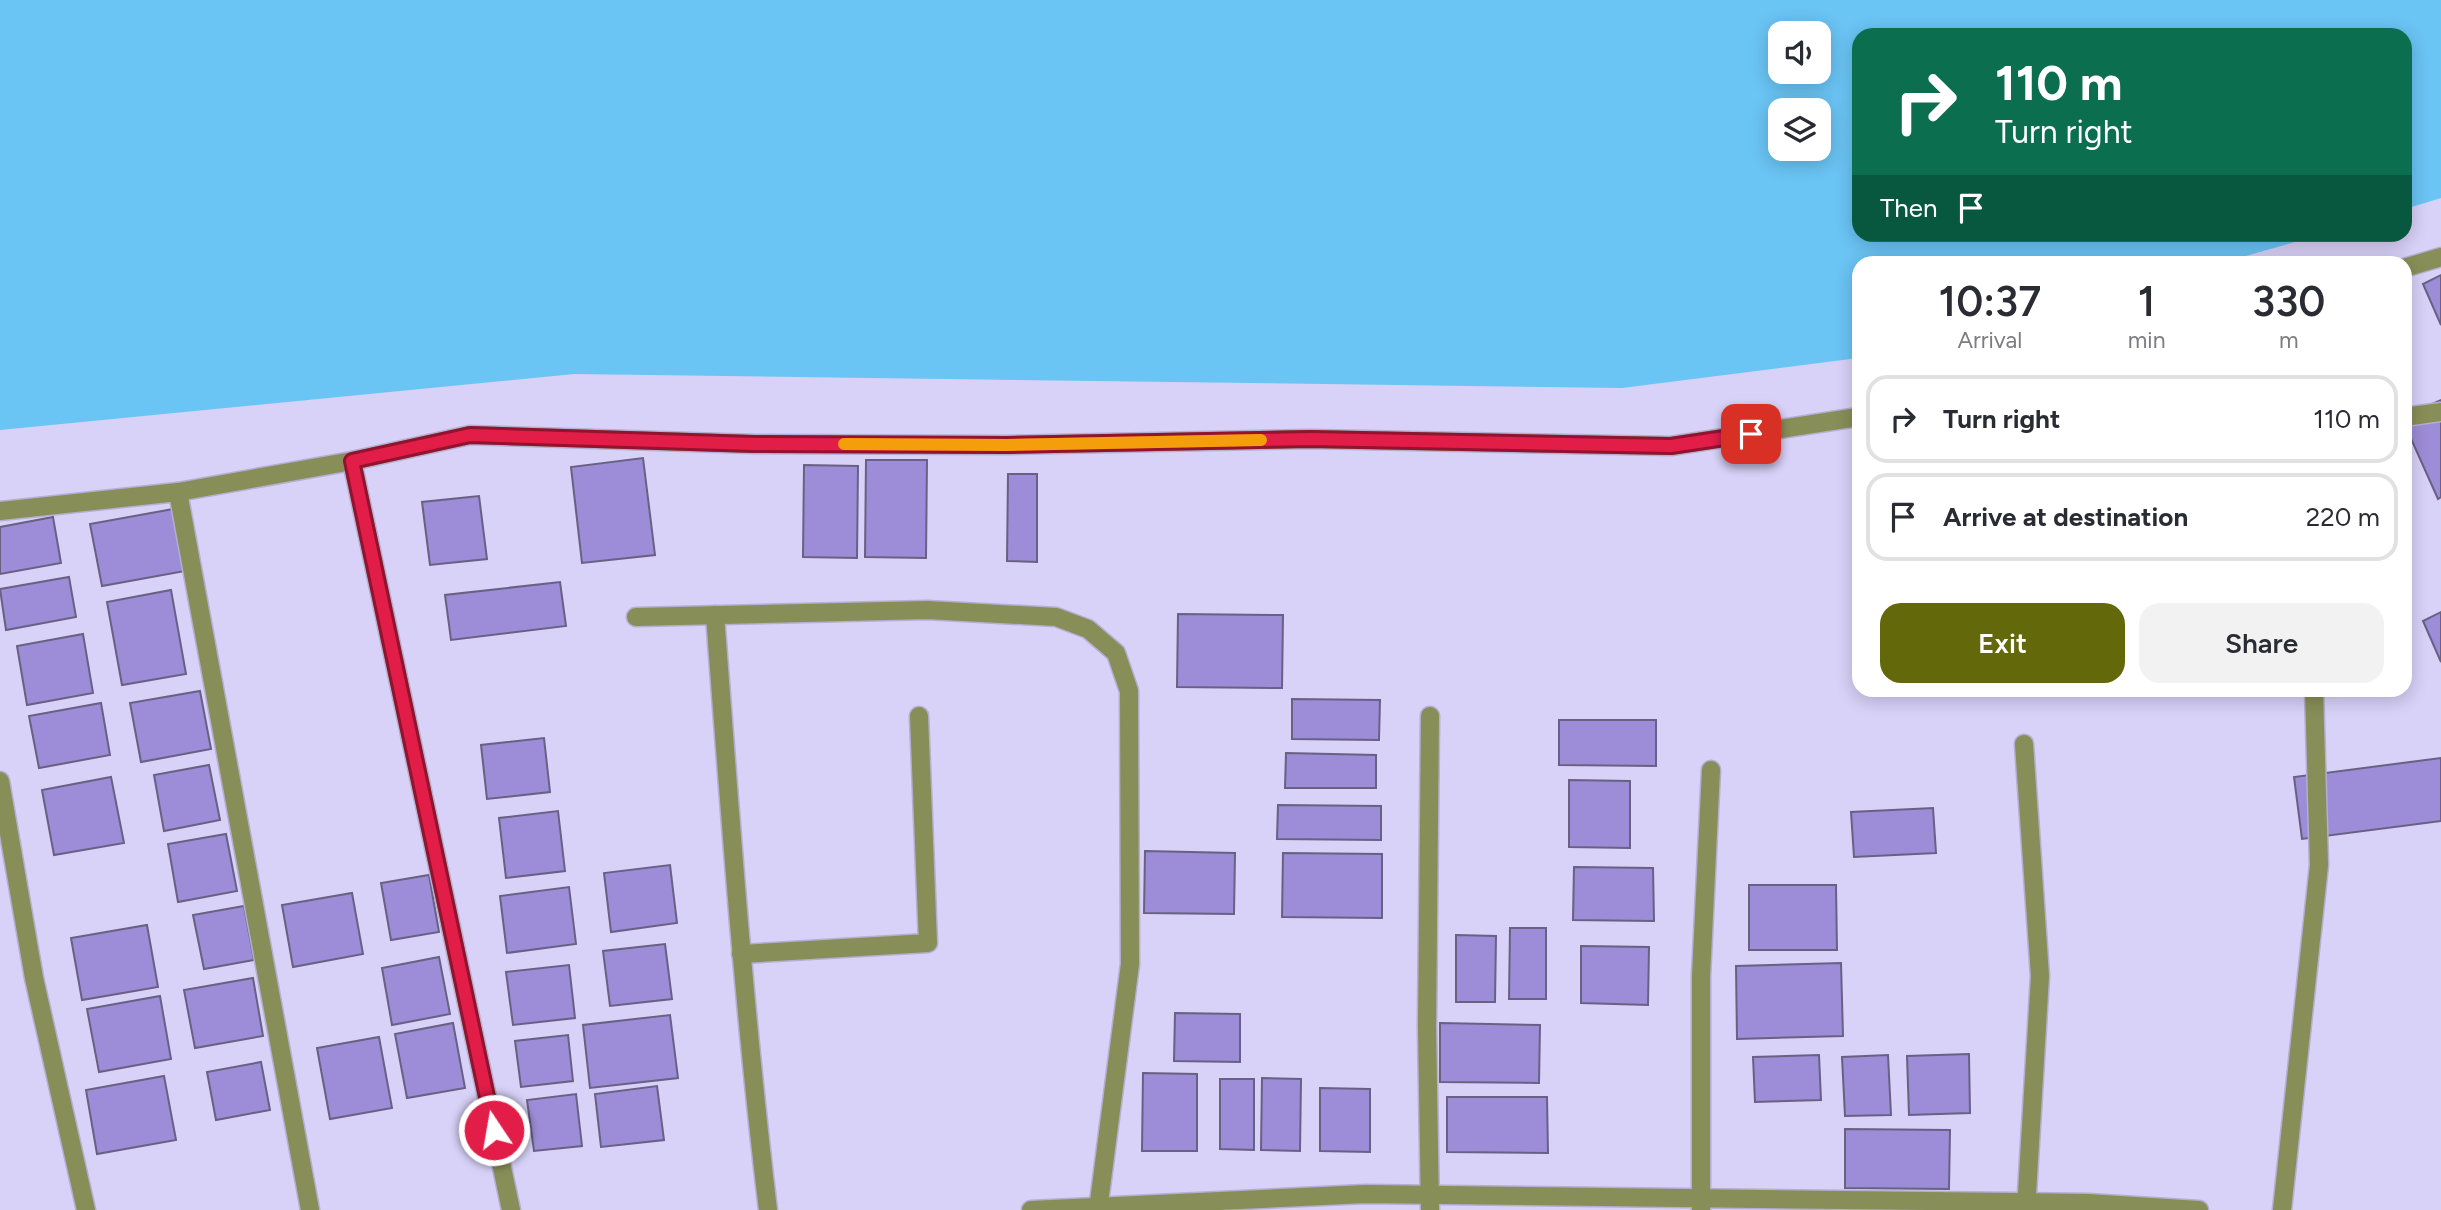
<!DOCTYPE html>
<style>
body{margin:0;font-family:Figtree,sans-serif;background:#f2f2f3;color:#2b2b33;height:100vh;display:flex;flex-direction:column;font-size:26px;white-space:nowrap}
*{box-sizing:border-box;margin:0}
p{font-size:23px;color:#7c7c81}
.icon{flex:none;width:38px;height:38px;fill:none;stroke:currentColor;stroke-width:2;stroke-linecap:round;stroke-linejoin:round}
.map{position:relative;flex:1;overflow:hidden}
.details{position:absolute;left:1852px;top:256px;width:560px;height:441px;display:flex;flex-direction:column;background:#fff;border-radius:21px;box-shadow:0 4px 18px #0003}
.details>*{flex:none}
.hud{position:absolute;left:1852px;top:28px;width:560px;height:214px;border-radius:21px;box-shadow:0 4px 18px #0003;background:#0b6e4f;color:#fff;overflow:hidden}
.tools{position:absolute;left:1768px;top:21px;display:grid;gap:14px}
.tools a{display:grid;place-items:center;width:63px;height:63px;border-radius:14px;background:#fff;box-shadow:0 4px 18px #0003;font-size:35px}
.pin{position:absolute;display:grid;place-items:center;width:60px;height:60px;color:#fff;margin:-30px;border-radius:14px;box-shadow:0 4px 10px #0006}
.me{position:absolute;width:77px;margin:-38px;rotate:348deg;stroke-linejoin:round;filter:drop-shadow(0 0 5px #0008)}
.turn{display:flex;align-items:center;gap:24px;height:147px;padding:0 28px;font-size:32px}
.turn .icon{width:91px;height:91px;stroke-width:2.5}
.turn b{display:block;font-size:49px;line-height:60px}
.then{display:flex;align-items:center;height:66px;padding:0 28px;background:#0003;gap:14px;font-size:26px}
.eta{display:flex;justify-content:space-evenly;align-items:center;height:119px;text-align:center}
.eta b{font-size:42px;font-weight:600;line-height:49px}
.cta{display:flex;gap:14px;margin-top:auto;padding:14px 28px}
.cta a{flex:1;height:80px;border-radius:21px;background:#63690a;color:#fff;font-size:28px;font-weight:600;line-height:80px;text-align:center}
.cta a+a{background:#f2f2f3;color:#2b2b33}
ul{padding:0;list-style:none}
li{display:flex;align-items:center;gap:21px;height:88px;margin:0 14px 10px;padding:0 14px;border:4px solid #e1e1e2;border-radius:21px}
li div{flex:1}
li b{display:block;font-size:26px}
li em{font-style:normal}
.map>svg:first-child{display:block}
.water{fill:#6ac4f4;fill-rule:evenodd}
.building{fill:#9d8cd7;stroke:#686183;stroke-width:2}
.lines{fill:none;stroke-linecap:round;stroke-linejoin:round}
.minor-casing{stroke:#b4aed0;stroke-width:21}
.minor{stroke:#888e57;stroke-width:18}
.route-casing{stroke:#92132f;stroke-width:18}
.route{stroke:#e11d48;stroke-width:12}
.slow{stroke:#f59e0b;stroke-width:12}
</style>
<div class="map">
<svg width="2441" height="1210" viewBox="0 0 2441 1210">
<rect width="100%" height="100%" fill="#d8d1f8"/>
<path class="water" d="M 0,0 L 2441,0 L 2441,198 L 2405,209 L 2404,35 L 1858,35 L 1858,234 L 2319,235 L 2225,262 L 1858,262 L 1858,358 L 1622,388 L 574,374 L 0,430 ZM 1780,33 L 1818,33 L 1818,72 L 1780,72 ZM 1780,110 L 1818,110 L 1818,149 L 1780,149 Z"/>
<g class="building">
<polygon points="2441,275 2441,325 2423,284"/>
<polygon points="2441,400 2441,497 2438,499 2404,423 2404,416"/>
<polygon points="643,458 655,555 582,563 571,467"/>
<polygon points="866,460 927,460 926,558 865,557"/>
<polygon points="804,465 858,466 857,558 803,557"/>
<polygon points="1008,474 1037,474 1037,562 1007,561"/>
<polygon points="479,496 487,559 430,565 422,502"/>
<polygon points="173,509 185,571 102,586 90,524"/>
<polygon points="53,517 61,563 0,574 0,527"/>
<polygon points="69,577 76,617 6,630 0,589"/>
<polygon points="560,582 566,626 451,640 445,595"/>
<polygon points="171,590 186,674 122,685 107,602"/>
<polygon points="2441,612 2441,662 2423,621"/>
<polygon points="1178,614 1283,615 1282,688 1177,687"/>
<polygon points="83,634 93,693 27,705 17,646"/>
<polygon points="200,691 211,749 141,762 130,703"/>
<polygon points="1292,699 1380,700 1379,740 1292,739"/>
<polygon points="101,703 110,755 39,768 29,716"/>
<polygon points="1559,720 1656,720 1656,766 1559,765"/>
<polygon points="544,738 550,792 487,799 481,745"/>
<polygon points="1286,753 1376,755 1376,788 1285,788"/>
<polygon points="2441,758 2441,821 2302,839 2294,777"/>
<polygon points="209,765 220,820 164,831 154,775"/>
<polygon points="111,777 124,843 54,855 42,790"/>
<polygon points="1569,780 1630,781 1630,848 1569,847"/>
<polygon points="1278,805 1381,806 1381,840 1277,839"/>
<polygon points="1933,808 1936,853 1854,857 1851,812"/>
<polygon points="558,811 565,871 506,878 499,818"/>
<polygon points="226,834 237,891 178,902 168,844"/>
<polygon points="1145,851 1235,853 1234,914 1144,913"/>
<polygon points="1283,853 1382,854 1382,918 1282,917"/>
<polygon points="670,865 677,923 611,932 604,873"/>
<polygon points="1574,867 1653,868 1654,921 1573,920"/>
<polygon points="429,875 439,932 391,940 381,883"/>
<polygon points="1749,885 1836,885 1837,950 1749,950"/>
<polygon points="569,887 576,944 507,953 500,896"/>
<polygon points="352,893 363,954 293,967 282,905"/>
<polygon points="244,906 254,960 204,969 193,915"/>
<polygon points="147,925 158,987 82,1000 71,938"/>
<polygon points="1510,928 1546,928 1546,999 1509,999"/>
<polygon points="1456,935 1496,936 1495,1002 1456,1002"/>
<polygon points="665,944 672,999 610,1006 603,951"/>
<polygon points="1581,946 1649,947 1648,1005 1581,1003"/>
<polygon points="439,957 450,1014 392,1025 382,968"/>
<polygon points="1841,963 1843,1036 1737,1039 1736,966"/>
<polygon points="569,965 575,1018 513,1025 506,972"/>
<polygon points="253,978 263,1036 195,1048 184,990"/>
<polygon points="160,996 171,1059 99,1072 87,1009"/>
<polygon points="1175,1013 1240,1014 1240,1062 1174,1061"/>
<polygon points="670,1015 678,1078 590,1088 583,1025"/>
<polygon points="453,1023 465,1088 407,1098 395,1034"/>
<polygon points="1440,1023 1540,1025 1539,1083 1440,1082"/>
<polygon points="568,1035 573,1081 521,1087 515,1041"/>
<polygon points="379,1037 392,1108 330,1119 317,1048"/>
<polygon points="1969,1054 1970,1113 1909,1115 1907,1056"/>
<polygon points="1819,1055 1821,1100 1755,1102 1753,1057"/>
<polygon points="1888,1055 1891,1115 1845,1116 1842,1057"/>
<polygon points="261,1062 270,1110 216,1120 207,1072"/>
<polygon points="1143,1073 1197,1074 1197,1151 1142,1151"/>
<polygon points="164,1076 176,1140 97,1154 86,1090"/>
<polygon points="1262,1078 1301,1079 1300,1151 1261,1150"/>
<polygon points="1220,1079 1254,1079 1254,1150 1220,1149"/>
<polygon points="657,1086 664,1140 601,1147 595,1094"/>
<polygon points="1320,1088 1370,1089 1370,1152 1320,1151"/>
<polygon points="576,1094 582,1146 534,1151 527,1100"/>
<polygon points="1447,1097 1547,1097 1548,1153 1447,1152"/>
<polygon points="1845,1129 1950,1130 1949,1189 1845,1188"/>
</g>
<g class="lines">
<defs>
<g id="minor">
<polyline points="2404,268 2441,257"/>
<polyline points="2404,417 2441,412"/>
<polyline points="352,461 511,1210"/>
<polyline points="0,511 178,492"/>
<path d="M 715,615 C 730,814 744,1012 768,1210"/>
<polyline points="636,617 927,610 1056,617 1088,629 1116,653 1129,691 1130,964 1098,1210"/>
<polyline points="1430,716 1427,1026 1430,1210"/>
<polyline points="2024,744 2040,976 2026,1210"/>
<polyline points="0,781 34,978 86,1210"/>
<polyline points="741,954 928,943 919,716"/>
<polyline points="310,1210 178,492 352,461 470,435 754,444 1007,445 1310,439 1671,446 1858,417"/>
<polyline points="1031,1210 1365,1194 2088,1203 2199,1210"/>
<polyline points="1701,1210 1701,976 1711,770"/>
<polyline points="2282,1210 2319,865 2314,690"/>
</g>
</defs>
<use href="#minor" class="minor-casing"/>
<use href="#minor" class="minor"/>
</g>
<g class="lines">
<defs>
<polyline id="route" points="494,1130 352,461 470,435 754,444 1007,445 1310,439 1671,446 1751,434"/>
</defs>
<use href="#route" class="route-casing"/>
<use href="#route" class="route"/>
<polyline class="slow" points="844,444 1007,445 1261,440"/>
</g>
</svg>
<div class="tools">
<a><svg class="icon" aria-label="sound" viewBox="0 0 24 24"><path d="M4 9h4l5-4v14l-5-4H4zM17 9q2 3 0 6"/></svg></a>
<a><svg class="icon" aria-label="layers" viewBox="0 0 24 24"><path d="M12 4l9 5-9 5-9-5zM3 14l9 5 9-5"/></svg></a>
</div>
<div class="pin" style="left:1751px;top:434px;background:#d93025"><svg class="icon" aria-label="arrive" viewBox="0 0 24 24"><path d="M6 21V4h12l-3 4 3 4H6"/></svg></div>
<svg class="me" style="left:494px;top:1130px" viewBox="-20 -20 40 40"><circle r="17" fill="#e11d48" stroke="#fff" stroke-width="3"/><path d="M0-11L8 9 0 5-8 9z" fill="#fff"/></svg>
<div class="hud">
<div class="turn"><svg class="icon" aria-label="right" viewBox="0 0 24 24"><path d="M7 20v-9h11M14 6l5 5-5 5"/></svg><div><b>110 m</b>Turn right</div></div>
<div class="then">Then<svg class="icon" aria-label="arrive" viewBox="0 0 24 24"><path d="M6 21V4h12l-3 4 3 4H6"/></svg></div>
</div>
<section class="details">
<div class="eta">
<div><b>10:37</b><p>Arrival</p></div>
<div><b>1</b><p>min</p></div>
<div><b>330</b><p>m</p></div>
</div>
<ul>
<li><svg class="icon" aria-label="right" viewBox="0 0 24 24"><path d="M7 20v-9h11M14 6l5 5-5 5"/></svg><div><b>Turn right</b></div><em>110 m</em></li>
<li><svg class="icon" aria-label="arrive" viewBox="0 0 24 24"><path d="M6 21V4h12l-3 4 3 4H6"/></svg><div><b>Arrive at destination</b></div><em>220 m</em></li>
</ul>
<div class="cta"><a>Exit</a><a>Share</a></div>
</section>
</div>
